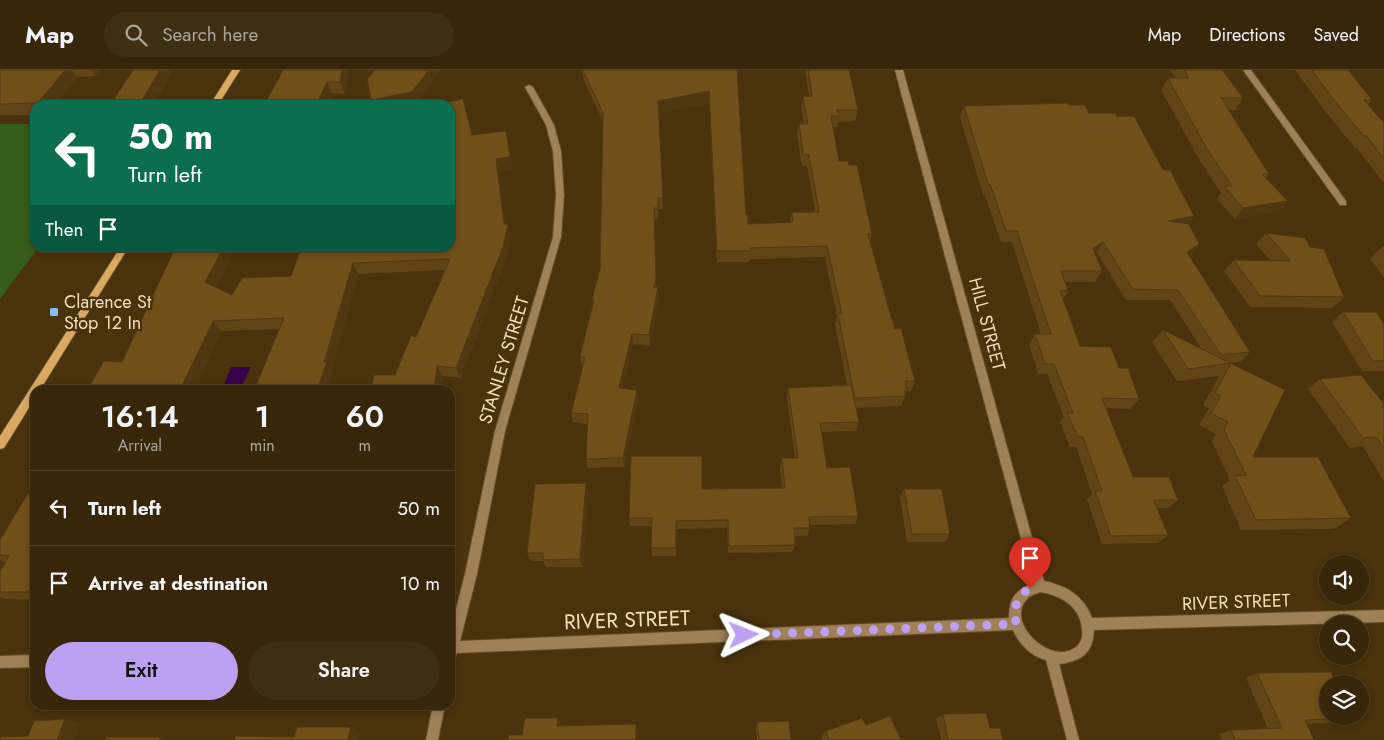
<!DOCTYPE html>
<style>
body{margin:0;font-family:Jost,sans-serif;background:#3e2e12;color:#f1f3f6;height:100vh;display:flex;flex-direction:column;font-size:19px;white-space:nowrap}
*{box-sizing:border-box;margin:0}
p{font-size:16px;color:#aaa59c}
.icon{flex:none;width:28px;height:28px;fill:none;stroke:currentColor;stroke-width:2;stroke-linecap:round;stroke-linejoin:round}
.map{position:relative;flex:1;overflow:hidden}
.side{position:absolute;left:30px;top:315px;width:425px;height:325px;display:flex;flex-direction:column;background:#372609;border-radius:15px;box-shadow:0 2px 8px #0003,0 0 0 1px #51432a}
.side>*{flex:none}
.hud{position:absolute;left:30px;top:30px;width:425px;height:152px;border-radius:15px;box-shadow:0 2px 8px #0003,0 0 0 1px #51432a;background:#0b6e4f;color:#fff;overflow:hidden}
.controls{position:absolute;left:1319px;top:485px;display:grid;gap:10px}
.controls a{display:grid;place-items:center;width:50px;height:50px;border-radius:50%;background:#372609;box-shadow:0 2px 8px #0003,0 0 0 1px #51432a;font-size:25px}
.pin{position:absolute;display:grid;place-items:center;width:42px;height:42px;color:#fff;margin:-51px -21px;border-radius:50% 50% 50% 0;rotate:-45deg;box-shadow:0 0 5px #0007}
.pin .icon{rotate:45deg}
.me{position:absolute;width:55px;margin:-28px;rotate:88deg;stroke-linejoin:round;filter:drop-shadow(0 0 4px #0008)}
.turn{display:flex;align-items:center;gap:18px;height:105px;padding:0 15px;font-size:22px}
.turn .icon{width:65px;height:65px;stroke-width:2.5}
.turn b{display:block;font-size:35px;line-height:42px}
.then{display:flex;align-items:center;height:48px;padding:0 15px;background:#0003;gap:10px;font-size:19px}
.eta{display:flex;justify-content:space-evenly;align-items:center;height:85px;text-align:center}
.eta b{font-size:30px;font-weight:600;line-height:35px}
.primary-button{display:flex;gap:10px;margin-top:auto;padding:10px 15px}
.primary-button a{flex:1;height:58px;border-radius:30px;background:#bca0f2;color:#111;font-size:20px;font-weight:600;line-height:58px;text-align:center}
.primary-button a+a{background:#3e2e12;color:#f1f3f6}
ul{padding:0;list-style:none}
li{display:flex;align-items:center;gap:15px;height:75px;padding:0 15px;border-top:1px solid #51432a}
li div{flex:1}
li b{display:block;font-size:19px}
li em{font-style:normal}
header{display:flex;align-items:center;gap:30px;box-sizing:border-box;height:70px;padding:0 25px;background:#372609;border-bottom:1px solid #51432a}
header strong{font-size:24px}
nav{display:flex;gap:28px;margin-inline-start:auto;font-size:18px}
.search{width:350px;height:45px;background:#3e2e12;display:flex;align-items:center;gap:12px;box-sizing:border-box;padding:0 18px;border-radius:28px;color:#aaa59c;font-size:19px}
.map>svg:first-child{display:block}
.green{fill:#355c1a}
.water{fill:#38024a}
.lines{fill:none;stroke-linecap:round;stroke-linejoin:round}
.minor-casing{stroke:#654e28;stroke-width:2}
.secondary-casing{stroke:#654e28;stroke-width:2}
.minor{fill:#9f8157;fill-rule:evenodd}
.secondary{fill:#daa964;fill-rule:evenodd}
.wall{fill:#614416}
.shaded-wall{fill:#4f3712}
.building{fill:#714f19;stroke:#4f3712}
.route{stroke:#bca0f2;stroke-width:9;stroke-dasharray:0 16.2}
.poi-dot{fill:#88bbfc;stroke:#49320c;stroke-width:2}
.labels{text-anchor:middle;stroke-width:5;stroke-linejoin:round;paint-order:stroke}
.poi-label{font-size:18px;fill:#f6debc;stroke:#49320c;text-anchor:start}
.street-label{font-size:18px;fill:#f6debc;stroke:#49320c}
.near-street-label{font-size:21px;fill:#f6debc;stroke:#49320c}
</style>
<header>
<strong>Map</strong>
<div class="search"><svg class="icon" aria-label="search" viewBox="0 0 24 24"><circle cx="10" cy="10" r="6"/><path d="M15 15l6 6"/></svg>Search here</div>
<nav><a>Map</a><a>Directions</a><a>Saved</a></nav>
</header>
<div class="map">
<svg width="1384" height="670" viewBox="0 0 1384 670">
<rect width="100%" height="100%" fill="#49320c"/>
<polygon class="green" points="0,54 35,54 35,178 38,178 0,229"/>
<polygon class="water" points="231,297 251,297 240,320 222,320"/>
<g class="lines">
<defs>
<g id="minor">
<path d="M 895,0 L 903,0 L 1044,511 C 1067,516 1084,526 1092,548 L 1384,540 L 1384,552 L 1094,560 C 1093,584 1081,591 1059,594 L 1079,670 L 1067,670 L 1046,590 C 1031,586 1019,574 1013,560 L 457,583 L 454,590 L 450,592 L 450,563 L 465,504 L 495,361 L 553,167 L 556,125 L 553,81 L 546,55 L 525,17 L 529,15 L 533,17 L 554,55 L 561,81 L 564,125 L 561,167 L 505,361 L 477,504 L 460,571 L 1009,548 C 1009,528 1015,521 1033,513 ZM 1040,522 C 1061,525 1081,537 1082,560 C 1083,567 1081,573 1076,577 C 1052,597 1004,553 1027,529 C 1030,525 1036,524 1040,522 Z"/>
<polygon points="1243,0 1251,0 1346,131 1346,135 1340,135"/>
<polygon points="35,585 35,597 0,598 0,586"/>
<polygon points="433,635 445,635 438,670 426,670"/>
</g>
<g id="secondary">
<polygon points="232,0 240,0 218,35 210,35"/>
<polygon points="120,178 128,178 40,320 35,320 35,328 4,378 0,379 0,366"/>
</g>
</defs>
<use href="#minor" class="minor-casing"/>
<use href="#secondary" class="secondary-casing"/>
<use href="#minor" class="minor"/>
<use href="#secondary" class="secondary"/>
</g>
<g class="wall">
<polygon points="0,0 101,0 96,6 77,7 55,35 35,35 35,45 0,45"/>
<polygon points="283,0 348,0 345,24 332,23 327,35 264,35"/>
<polygon points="582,0 737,0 746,145 748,154 790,152 792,142 815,142 807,96 802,96 797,65 799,54 804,54 801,38 803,27 809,26 805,0 849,0 858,40 855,51 838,52 837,57 833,57 839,91 872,164 870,172 890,243 915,311 911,321 907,321 901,336 856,338 859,352 856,361 822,362 827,398 858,446 855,454 810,455 810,458 808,466 794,466 795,475 792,482 728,483 727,458 676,459 676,486 652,486 651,478 652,456 630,456 629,448 702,419 782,418 780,397 782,388 795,388 787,327 788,318 847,315 835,255 837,247 825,187 750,189 749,192 717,192 709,33 658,43 663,139 658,139 658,149 654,150 656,217 658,217 659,228 650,276 633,274 622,319 638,330 624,397 588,398 586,389 587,354 573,352 571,343 583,297 582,296 580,286 593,236 592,230 600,199 603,51 584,11"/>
<polygon points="1170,0 1222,0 1243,28 1235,40 1228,40 1269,104 1266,108 1288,131 1279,142 1235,149 1217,129 1221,123 1200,91 1161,20 1168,8 1176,8"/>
<polygon points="1295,0 1348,0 1372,30 1368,35 1384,53 1384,111 1382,111 1357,78 1355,78 1325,41"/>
<polygon points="1069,35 1089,43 1117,46 1163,100 1194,146 1189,154 1199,174 1191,185 1189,186 1250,282 1240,292 1231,293 1253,387 1351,448 1334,459 1241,460 1222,416 1230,410 1212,371 1216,364 1199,355 1209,338 1203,335 1219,306 1177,311 1152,272 1163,260 1201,278 1170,230 1126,230 1097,183 1095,184 1102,201 1095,212 1064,212 1068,221 1063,229 1080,276 1119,298 1139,329 1130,339 1106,338 1133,407 1178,430 1168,438 1157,438 1168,465 1158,473 1102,474 1087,429 1092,424 1076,377 1070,377 1060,352 1064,347 1047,304 1038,304 1029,274 1035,264 1041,264 1012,172 1001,172 985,125 983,125 960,47 964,36"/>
<polygon points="506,61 509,72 512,99 499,101 505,154 511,165 506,188 461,308 442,306 440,320 371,320 395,305 416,267 445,200 358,204 332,299 333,302 280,259 221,261 195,320 87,320 122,292 227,197 216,217 232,225 291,206 473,65"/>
<polygon points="1266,163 1310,177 1344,227 1332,238 1250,237 1224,201 1234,190 1271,191 1256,174"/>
<polygon points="1384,176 1384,208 1370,188 1382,177"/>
<polygon points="1343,242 1384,254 1384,301 1362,301 1332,252"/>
<polygon points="1320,309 1384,334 1384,338 1383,338 1384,339 1384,412 1363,376 1350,378 1308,319"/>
<polygon points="586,413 588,422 583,497 546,497 543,491 531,491 527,483"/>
<polygon points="35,415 35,530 5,529 0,527 0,502 5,492 0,490 0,470"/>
<polygon points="904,419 950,464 945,472 907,472 900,427"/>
<polygon points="1257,603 1353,648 1339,652 1306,654 1314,670 1222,670 1219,664 1231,660 1268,659 1246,608"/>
<polygon points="943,644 990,658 1003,670 941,670 936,649"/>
<polygon points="757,652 791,670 757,670 756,657"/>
<polygon points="866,655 901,670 822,670 821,668 826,661"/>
</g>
<g class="shaded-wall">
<polygon points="65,0 72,0 77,7 55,35 40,35 38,33"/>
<polygon points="92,0 101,0 96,6"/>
<polygon points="160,0 174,0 153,35 139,35"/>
<polygon points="342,0 348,0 345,24 340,12"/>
<polygon points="429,0 441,0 416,34 408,35 373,35 371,30"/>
<polygon points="327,12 332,23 327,35 316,35"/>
<polygon points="709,21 709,33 658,43 658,31"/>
<polygon points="506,61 509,72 512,99 499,101 506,161 508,154 511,165 506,188 461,308 456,298 504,154 496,89"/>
<polygon points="1288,131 1279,142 1235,149 1243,138"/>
<polygon points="1194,146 1186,157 1168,151"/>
<polygon points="1103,172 1097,183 1086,188 1093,178"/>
<polygon points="1199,174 1191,185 1179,193 1187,182"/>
<polygon points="223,178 235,178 227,197 213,223 205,212"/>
<polygon points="353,193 358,204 332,299 333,302 327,320 317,320"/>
<polygon points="658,217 659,228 650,276 649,265"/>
<polygon points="213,251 221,261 195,320 186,320 182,316"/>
<polygon points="632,264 633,274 620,328 619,318"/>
<polygon points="437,296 442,306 440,320 434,320"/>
<polygon points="147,316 151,320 145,320"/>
<polygon points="637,320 638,330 624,397 623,388"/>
<polygon points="586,413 588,422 583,497 580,489"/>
<polygon points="35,508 35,526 28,522"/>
<polygon points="558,648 562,654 561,662 557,656"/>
<polygon points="65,649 80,654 74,670 57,670"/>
<polygon points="636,654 638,660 638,670 636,670"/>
<polygon points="351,657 361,663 359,670 348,670"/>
<polygon points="160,667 170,670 159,670"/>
</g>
<g class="building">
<polygon points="0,0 65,0 38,33 0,34"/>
<polygon points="133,0 160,0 139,35 110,35"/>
<polygon points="283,0 342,0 340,12 327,12 316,35 264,35"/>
<polygon points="375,0 429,0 412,22 371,30 367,9"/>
<polygon points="583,0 737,0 746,145 748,145 748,154 793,152 792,142 819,142 809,85 803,85 799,54 808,54 803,27 812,26 808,0 849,0 858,40 837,40 839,46 831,46 839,91 848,91 849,95 857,95 872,164 868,164 890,243 895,259 901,259 915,311 905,311 907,321 904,321 906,326 855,328 838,245 842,244 827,176 750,178 750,181 717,181 709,21 658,31 663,128 658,128 658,138 654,138 656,209 654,217 658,217 649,265 632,264 619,318 637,320 623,388 586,389 588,344 571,343 585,287 580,286 594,230 592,230 600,199 603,43"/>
<polygon points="1184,0 1222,0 1243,28 1221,28 1269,104 1262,104 1288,131 1243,138 1225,117 1232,116 1207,79 1168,8 1189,8"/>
<polygon points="1312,0 1348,0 1372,30 1364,30 1384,53 1384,89 1367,66 1364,66 1334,30"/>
<polygon points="463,29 472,65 506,61 510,87 496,89 504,154 508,154 503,177 456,298 437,296 434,320 371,320 374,305 395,305 411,266 416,267 450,189 353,193 324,292 327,292 317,320 254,320 284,248 213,251 182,316 147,316 145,320 87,320 104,291 122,292 175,178 223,178 219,186 205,212 232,225 242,208 291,206 301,178 450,178 450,35 432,35"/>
<polygon points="1068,33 1069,35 1085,35 1089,43 1115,43 1117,46 1134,46 1163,100 1170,100 1194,146 1168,151 1189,154 1199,174 1187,182 1250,282 1221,285 1178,220 1133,219 1103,172 1093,178 1102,201 1061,201 1068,221 1060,221 1080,276 1111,277 1119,298 1128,298 1139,329 1102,328 1133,407 1169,407 1178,430 1154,430 1168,465 1111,466 1095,421 1102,421 1083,367 1078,367 1067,343 1073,343 1054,294 1045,294 1035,264 1051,264 1017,161 1006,161 990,114 988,114 964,36"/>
<polygon points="1266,163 1305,168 1310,177 1324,179 1344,227 1260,226 1234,190 1291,191"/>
<polygon points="1343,242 1376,242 1384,254 1384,291 1373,291"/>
<polygon points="1163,260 1285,320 1253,387 1318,387 1351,448 1256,450 1235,406 1246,405 1224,360 1228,352 1211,343 1221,326 1215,323 1231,293 1188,299"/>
<polygon points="1361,305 1384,334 1384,336 1382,337 1384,339 1384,379 1377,367 1363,368 1320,309"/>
<polygon points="851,315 859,352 820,353 827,398 850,397 858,446 809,447 810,458 794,458 795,475 729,476 728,450 676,451 676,478 651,478 652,448 629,448 631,386 702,386 702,419 785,418 782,388 798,388 788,318"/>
<polygon points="586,413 580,489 543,490 543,483 527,483 535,414"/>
<polygon points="35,415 35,508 28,522 0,522 0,502 9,486 0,485 0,470 25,428"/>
<polygon points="904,419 942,419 950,464 912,464"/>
<polygon points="1331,602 1336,614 1328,614 1328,646 1352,646 1353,648 1305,650 1314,670 1235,670 1231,660 1282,658 1257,603"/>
<polygon points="986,643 990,658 1000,658 1003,670 948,670 943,644"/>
<polygon points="890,646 901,670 829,670 826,661 862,648 866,655"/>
<polygon points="525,648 558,648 557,656 636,654 636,670 508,670 509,665 522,665"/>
<polygon points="65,649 57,670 0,670 0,667 28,666 34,651"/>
<polygon points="789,651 791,670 759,670 757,652"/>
<polygon points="297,657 351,657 348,670 234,670 236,666 294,667"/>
<polygon points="106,667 160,667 159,670 105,670"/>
</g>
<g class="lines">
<path class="route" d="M 744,565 L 1016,554 C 1014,538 1015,528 1030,518"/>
</g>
<rect class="poi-dot" x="49" y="237" width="10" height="10" rx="2.5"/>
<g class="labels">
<g class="poi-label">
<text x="64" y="238">Clarence St<tspan x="64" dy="21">Stop 12 In</tspan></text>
</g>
<g class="street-label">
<text transform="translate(987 254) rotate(75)" y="6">HILL STREET</text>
<text transform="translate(504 290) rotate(-73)" y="6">STANLEY STREET</text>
<text transform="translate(1236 532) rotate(-2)" y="6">RIVER STREET</text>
</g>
<g class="near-street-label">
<text transform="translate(627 550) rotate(-2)" y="7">RIVER STREET</text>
</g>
</g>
</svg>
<div class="controls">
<a><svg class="icon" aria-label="sound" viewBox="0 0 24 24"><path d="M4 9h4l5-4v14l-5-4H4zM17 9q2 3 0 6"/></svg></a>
<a><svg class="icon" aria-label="search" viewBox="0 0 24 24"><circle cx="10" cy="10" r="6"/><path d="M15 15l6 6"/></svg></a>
<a><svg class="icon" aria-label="layers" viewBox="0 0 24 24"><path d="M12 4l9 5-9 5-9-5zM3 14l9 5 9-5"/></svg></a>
</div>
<div class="pin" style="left:1030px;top:518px;background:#d93025"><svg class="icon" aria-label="arrive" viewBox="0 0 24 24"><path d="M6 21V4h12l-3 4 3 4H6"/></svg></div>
<svg class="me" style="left:744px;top:565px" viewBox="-20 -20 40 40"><path d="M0-17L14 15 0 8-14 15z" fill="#bca0f2" stroke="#fff" stroke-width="4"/></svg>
<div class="hud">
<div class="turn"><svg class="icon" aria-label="left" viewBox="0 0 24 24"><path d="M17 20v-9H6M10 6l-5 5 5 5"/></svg><div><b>50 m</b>Turn left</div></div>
<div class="then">Then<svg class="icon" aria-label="arrive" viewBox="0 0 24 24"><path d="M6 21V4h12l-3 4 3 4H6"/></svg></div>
</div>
<section class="side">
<div class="eta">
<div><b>16:14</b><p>Arrival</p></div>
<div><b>1</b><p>min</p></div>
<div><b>60</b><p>m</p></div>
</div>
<ul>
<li><svg class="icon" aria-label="left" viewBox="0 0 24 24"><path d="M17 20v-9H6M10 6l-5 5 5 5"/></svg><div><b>Turn left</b></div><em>50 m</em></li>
<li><svg class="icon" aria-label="arrive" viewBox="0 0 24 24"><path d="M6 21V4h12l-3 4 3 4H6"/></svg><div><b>Arrive at destination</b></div><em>10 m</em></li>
</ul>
<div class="primary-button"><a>Exit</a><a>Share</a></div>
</section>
</div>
